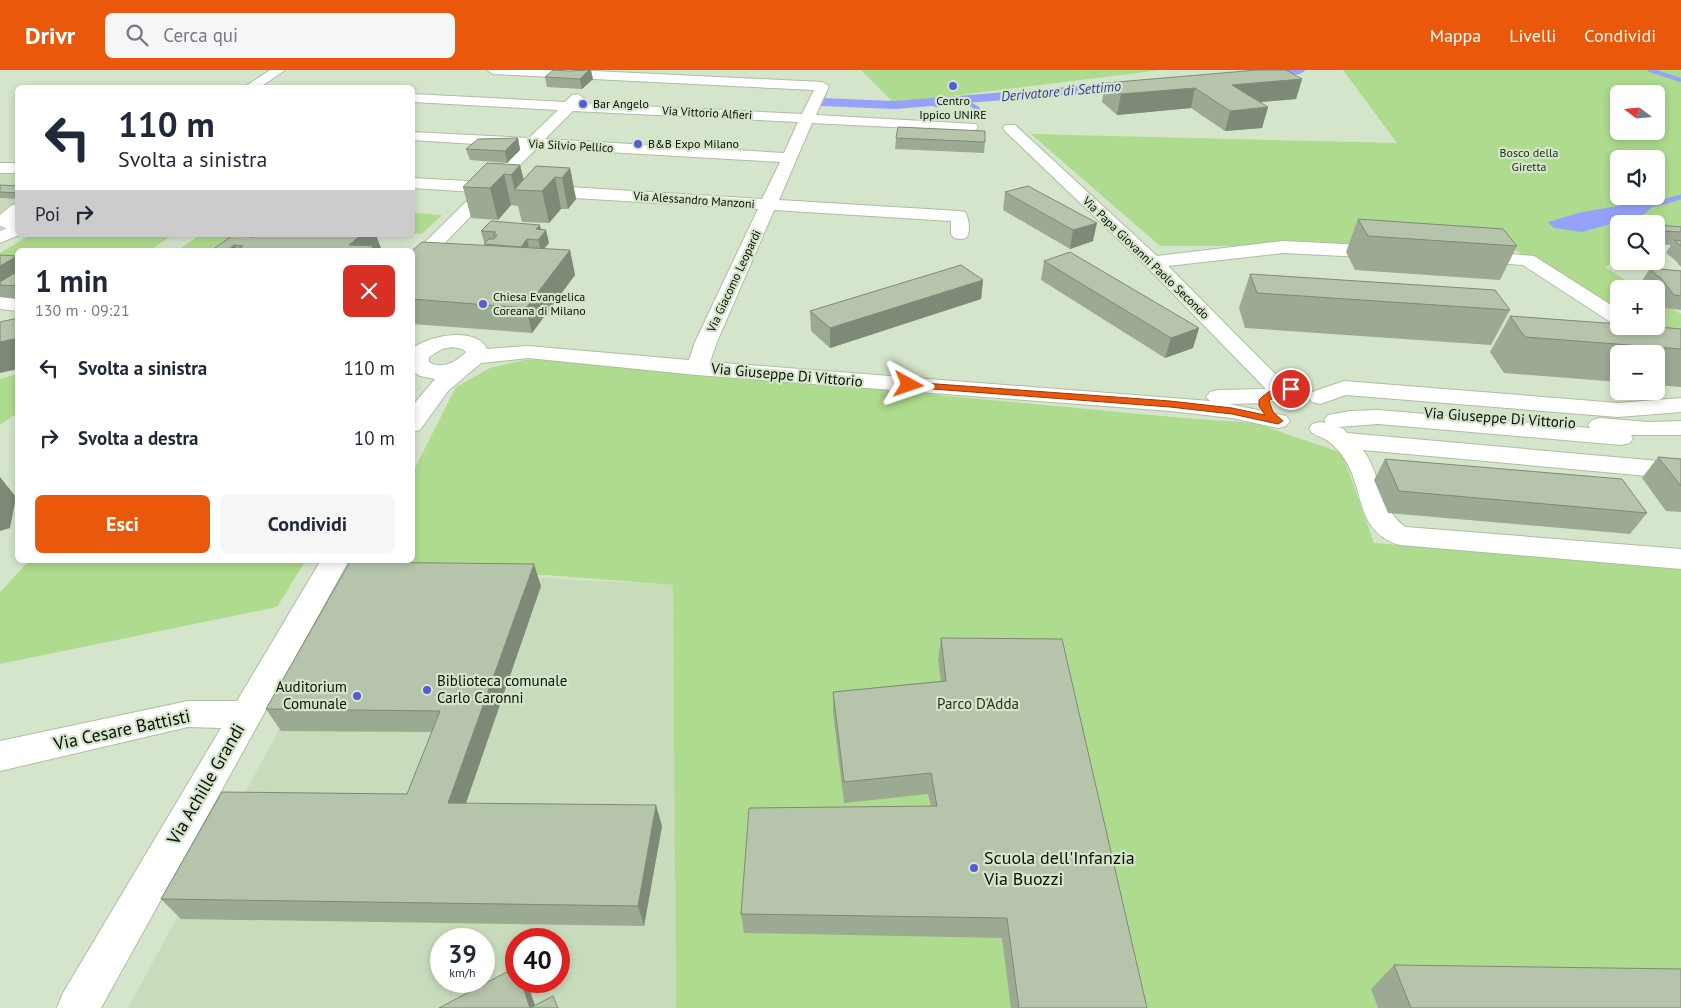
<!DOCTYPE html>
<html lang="it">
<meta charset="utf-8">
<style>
body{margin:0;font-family:"PT Sans",sans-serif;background:#f6f6f7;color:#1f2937;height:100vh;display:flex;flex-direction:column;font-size:19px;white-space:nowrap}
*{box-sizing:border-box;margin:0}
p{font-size:16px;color:#747a83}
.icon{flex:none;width:28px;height:28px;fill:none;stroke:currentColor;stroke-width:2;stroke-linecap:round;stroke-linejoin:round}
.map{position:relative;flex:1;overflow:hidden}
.drawer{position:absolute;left:15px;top:178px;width:400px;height:315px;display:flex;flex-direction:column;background:#fff;border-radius:8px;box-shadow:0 2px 8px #0003}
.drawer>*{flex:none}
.top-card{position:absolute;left:15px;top:15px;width:400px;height:152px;border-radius:8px;box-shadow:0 2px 8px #0003;background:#fff;color:#1f2937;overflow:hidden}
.needle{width:32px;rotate:286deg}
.buttons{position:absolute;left:1610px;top:15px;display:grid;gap:10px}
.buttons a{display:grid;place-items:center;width:55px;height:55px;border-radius:8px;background:#fff;box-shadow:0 2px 8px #0003;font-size:25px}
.speed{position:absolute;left:430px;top:858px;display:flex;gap:10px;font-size:25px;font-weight:700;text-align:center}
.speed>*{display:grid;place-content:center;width:65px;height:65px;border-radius:50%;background:#fff;box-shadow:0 2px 8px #0003;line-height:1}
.speed small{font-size:12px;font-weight:400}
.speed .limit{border:8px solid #d22;background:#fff;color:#111}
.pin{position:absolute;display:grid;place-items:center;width:42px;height:42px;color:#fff;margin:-21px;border:2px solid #fff;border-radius:50%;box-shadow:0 1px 5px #0007}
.me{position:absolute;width:55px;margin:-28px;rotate:95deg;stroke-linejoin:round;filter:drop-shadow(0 0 4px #0008)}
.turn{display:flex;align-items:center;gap:18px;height:105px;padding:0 20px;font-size:22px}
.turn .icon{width:65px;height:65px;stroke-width:2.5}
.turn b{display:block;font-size:35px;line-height:42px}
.then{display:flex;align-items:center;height:48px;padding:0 20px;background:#0003;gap:10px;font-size:19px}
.round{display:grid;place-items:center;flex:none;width:52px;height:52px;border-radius:8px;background:#f6f6f7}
.overview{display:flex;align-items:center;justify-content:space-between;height:85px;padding:0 20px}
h1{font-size:30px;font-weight:800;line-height:38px}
.cta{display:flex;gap:10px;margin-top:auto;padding:10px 20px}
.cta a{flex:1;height:58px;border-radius:8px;background:#ea580c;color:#fff;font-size:20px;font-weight:800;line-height:58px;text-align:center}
.cta a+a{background:#f6f6f7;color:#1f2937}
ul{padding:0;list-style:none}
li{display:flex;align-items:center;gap:15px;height:70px;padding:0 20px}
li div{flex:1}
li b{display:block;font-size:19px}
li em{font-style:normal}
header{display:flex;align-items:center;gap:30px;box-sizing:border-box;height:70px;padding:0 25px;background:#ea580c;color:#fff}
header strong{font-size:24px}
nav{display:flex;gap:28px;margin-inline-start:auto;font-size:18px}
.search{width:350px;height:45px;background:#f6f6f7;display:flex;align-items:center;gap:12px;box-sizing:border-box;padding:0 18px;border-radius:8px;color:#747a83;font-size:19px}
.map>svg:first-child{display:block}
.built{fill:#c8dcbb;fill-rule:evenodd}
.green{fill:#aedb8d;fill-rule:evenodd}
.water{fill:#96a2fa}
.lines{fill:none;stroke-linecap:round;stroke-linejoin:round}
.stream-far1{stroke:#96a2fa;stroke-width:4}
.stream{stroke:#96a2fa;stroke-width:5}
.canal{fill:#96a2fa;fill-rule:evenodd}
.minor-casing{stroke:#aebda4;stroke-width:2}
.major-casing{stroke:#aebda4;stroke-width:2}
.minor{fill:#fff;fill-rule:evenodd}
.major{fill:#fff;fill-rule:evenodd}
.wall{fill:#9ca993}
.shaded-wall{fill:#7f8978}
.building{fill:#b5c4ab;stroke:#7f8978}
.route{fill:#ea580c;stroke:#983908}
.poi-dot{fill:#575bd3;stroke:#d5e5cb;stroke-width:2}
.labels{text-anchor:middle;stroke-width:4.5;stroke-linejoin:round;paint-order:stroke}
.far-poi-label{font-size:12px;fill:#0b1007;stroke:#d5e5cb;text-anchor:start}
.far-street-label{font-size:12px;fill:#0b1007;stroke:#d5e5cb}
.far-park-label{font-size:12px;fill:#233613;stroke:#d5e5cb}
.far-water-label{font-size:14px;font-style:italic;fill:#393a9d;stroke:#d5e5cb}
.street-label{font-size:15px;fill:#0b1007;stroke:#d5e5cb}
.poi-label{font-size:15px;fill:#0b1007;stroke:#d5e5cb;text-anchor:start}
.park-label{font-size:15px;fill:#233613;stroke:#d5e5cb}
.near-street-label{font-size:18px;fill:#0b1007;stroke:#d5e5cb}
.near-poi-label{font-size:18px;fill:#0b1007;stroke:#d5e5cb;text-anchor:start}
</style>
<header>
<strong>Drivr</strong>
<div class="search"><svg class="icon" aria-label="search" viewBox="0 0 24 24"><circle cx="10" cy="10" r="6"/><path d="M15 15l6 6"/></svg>Cerca qui</div>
<nav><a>Mappa</a><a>Livelli</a><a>Condividi</a></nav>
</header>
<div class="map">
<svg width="1681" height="938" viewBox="0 0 1681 938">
<rect width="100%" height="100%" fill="#d5e5cb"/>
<g class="built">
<polygon points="18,94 17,150 0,160 0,95"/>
<path d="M 546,508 L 673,515 L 676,938 L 128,938 L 358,514 ZM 441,869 L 484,869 L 484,911 L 441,911 ZM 516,869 L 559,869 L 559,911 L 516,911 Z"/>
</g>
<g class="green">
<polygon points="861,0 1161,0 894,33"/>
<path d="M 1343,0 L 1681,0 L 1681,160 L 1656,172 L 1656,154 L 1619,154 L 1619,190 L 1605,197 L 1640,219 L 1619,219 L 1619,244 L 1507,175 L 1160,176 L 1031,64 L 1397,73 ZM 1619,24 L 1656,24 L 1656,61 L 1619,61 ZM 1619,89 L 1656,89 L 1656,126 L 1619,126 Z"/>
<polygon points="413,143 442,145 422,164 413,163"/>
<polygon points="30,165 172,165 151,180 18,180 17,190 0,189 0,183"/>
<polygon points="200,165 251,168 234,180 178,180"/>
<polygon points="1656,229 1681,244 1681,282 1639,256 1656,256"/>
<polygon points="553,289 1183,348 1255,353 1342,383 1374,473 1681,498 1681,938 676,938 673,515 546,505 359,507 367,490 412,490 413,402 456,317 490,298 524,290"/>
<polygon points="17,304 17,343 0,355 0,309"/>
<polygon points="30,490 306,490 277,537 0,594 0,522"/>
</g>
<polygon class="water" points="1630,134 1656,134 1643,145 1582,162 1554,158 1548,152 1582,142"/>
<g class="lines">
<g class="stream-far1">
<polyline points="1650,0 1681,10"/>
<polyline points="930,33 935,35 969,33 978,39"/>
</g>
<polyline class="stream" points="1656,134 1681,127"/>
<g class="canal">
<polygon points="1262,0 1306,0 1300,4 1251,9 1245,5 1246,2"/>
<polygon points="1141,11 1148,15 1146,18 895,39 821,36 814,32 821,28 895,31"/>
</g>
<defs>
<g id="minor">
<path d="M 487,0 L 573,0 L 822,12 L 829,16 L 816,45 L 976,54 L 978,57 L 976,60 L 971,61 L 812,53 L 779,130 L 959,141 L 965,142 C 969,148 971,162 966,168 L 960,169 L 954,168 L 951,164 L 951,151 L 774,140 L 717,272 L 710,292 L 1210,331 L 1206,327 L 1210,322 L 1218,320 L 1266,319 L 1146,196 L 1005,61 L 1003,58 L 1005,55 L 1015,55 L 1157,186 L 1283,171 L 1384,176 L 1391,178 L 1393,182 L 1391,186 L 1384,188 L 1283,183 L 1168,196 L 1291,320 L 1288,325 L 1277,326 L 1274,331 L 1266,333 L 1229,334 L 1286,346 L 1290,351 L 1286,356 L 1278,358 L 1232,348 L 1170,341 L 697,305 L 528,288 L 481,293 L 448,321 L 420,360 L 412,362 L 412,336 L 435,309 L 420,306 L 412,301 L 412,279 C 428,265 477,256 487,279 L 528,276 L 689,290 L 695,272 L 758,139 L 493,123 L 419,200 L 412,202 L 412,185 L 476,122 L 412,118 L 412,108 L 485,112 L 520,77 L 412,70 L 412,62 L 529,68 L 558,40 L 412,32 L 412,24 L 565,32 L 572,25 L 577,24 L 584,28 L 580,33 L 802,44 L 814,20 L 493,4 ZM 573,41 L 798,52 L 784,83 L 545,69 ZM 537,78 L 780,92 L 762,129 L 502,113 ZM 453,277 L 462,279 L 466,282 C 457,292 441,300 429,292 L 429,287 L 442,279 Z"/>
<rect x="0" y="93" width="18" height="10"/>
<polygon points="18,134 16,150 18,162 0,156 0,145 12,135"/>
<polygon points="1472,181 1534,186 1619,240 1619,255 1612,253 1523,195 1465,191 1463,187 1465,183"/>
<polygon points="0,227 18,229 18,241 0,239"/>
<polygon points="1344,311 1618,333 1681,328 1681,342 1618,347 1346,325 1320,334 1312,332 1308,327 1312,322"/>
<path d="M 1378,340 L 1590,358 L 1588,355 L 1592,350 L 1600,348 L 1648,352 L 1681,351 L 1681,365 L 1631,365 L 1633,368 L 1630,373 L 1621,375 L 1378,354 L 1338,357 L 1344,359 L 1347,363 L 1681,393 L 1681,409 L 1363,380 C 1381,404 1380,441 1406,457 L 1681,479 L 1681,499 L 1400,475 C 1354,462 1365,418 1344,388 C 1340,382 1331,372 1325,369 C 1318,365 1314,366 1309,359 L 1312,354 L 1321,352 L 1326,353 L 1324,350 L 1328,345 L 1350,341 Z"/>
<polygon points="321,490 349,490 101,938 57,938 63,923 221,658 188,657 0,701 0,671 188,631 237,631"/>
</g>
<g id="major">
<polygon points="270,0 285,0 259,18 243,18"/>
<polygon points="18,153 19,165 0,173 0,161"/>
</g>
</defs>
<use href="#minor" class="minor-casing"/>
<use href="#major" class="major-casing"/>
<use href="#minor" class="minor"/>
<use href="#major" class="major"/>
</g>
<g class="wall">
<polygon points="569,1 593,9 582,19 547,17 545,7"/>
<polygon points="1302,9 1296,29 1260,32 1268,37 1262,58 1225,61 1191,38 1117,45 1102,32 1105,13"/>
<polygon points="518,68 520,80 507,93 470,90 466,79"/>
<polygon points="896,68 985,72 984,83 895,79"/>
<polygon points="520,95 524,110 570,98 576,129 568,139 561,139 549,153 522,152 518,136 511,135 498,150 471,148 463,117"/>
<polygon points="0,115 18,116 18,129 0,128"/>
<polygon points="1005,122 1093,171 1070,179 1003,140"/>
<polygon points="1358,149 1517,176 1500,210 1355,200 1346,182"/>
<polygon points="1658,155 1681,157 1681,197 1675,190 1666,183 1671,175 1656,174 1656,158"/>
<polygon points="541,160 546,160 549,173 544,179 570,180 575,205 532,263 412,254 412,181 485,176 481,161"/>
<polygon points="254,167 381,178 379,180 212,180"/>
<polygon points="0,185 17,186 18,187 18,229 0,227"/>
<polygon points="1044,191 1199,258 1193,278 1165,288 1041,210"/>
<polygon points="1650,198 1681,201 1681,240 1665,238 1656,226 1656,219 1648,219 1642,211"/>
<polygon points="1250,204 1510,240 1491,275 1245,258 1239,238"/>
<polygon points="983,210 981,229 830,278 811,261 810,241"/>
<polygon points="1510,246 1681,259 1681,317 1656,315 1656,284 1619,284 1619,312 1504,303 1490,282"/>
<polygon points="1658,387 1681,389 1681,442 1666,441 1642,408"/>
<polygon points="1385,389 1647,443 1630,464 1388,443 1374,410"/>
<polygon points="541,516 466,733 662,756 644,856 181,849 161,829 407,724 432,662 281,661 266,639"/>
<polygon points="941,568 1147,938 1011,938 1002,868 744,863 741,844 931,736 928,724 844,733 833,643 833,622 941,611 938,590"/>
<polygon points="1394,895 1681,938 1378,938 1371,919"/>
</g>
<g class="shaded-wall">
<polygon points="589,0 591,0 593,9 582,19 580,9"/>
<polygon points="1302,9 1296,29 1227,35 1232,15"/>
<polygon points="1195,18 1191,38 1117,45 1121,24"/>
<polygon points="1268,37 1262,58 1225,61 1230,41"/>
<polygon points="518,68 520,80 507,93 505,81"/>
<polygon points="520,95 526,120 515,120 511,105"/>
<polygon points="570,98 576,129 568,139 562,108"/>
<polygon points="504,104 511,135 498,150 490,118"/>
<polygon points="555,107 561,139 549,153 542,121"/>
<polygon points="1097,153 1093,171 1070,179 1073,160"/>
<polygon points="540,155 542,165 546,160 549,173 541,182 536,159"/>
<polygon points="361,165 376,165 381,178 379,180 352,180 349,175"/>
<polygon points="527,169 530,182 524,189 521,177"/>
<polygon points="234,175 237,180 228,180"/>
<polygon points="570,180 575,205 532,263 526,238"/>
<polygon points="17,186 18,187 18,216 0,215 0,196"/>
<polygon points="983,210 981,229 830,278 830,258"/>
<polygon points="1199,258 1193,278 1165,288 1171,268"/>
<polygon points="18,268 18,299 0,303 0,272"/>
<polygon points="0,407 16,427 10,458 0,461"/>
<polygon points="534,494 541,516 459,753 448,733"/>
<polygon points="656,735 662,756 644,856 638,836"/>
<polygon points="521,911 525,911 530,921 536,938 530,938"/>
</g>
<g class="building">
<polygon points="553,0 569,1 589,0 580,9 545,7"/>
<polygon points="1257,0 1286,0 1302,9 1232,15 1268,37 1230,41 1195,18 1121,24 1105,13"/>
<polygon points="898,57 985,61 985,72 896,68"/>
<polygon points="518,68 505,81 466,79 478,69"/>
<polygon points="487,93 520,95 511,105 504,104 490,118 463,117"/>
<polygon points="536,96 570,98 562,108 555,107 542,121 514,120"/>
<polygon points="0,115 18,116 18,123 0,122"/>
<polygon points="1028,116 1097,153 1073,160 1005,122"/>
<polygon points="1358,149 1503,159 1517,176 1368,166"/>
<polygon points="491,151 540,155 536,159 546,160 538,170 527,169 521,177 484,174 489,169 494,169 497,165 493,165 496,162 481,161"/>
<polygon points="1658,155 1681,157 1681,162 1664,161"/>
<polygon points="256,165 361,165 349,175 374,176 369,180 237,180 243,176 234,175 228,180 212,180 232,166 254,167"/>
<polygon points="1674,170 1681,171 1681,176"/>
<polygon points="422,172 570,180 526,238 412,229 412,181"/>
<polygon points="1070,182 1199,258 1171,268 1044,191"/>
<polygon points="0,185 17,186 0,196"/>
<polygon points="961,195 983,210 830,258 810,241"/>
<polygon points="1650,198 1681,201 1681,226 1674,225 1660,207 1657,206"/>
<polygon points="18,201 18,216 0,215 0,212"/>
<polygon points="1250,204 1495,220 1510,240 1257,223"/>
<polygon points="1510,246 1619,254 1619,256 1648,256 1681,259 1681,279 1525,267"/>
<polygon points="18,248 18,268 0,272 0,252"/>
<polygon points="1658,387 1681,389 1681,416"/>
<polygon points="1385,389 1622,409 1647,443 1399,421"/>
<polygon points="350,492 534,494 448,733 656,735 638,836 161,829 222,722 407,724 440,641 266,639"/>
<polygon points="941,568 1062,569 1147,938 1019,938 1007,848 741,844 749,738 937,736 931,703 844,712 833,622 946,611"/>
<polygon points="1394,895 1681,899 1681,938 1411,938"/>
<polygon points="516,897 516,911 521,911 530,938 439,938"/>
<polygon points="553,926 558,938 530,938"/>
</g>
<path class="route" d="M 909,312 L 1170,331 L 1232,338 L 1265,345 L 1259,336 L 1259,330 C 1267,321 1285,311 1296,319 C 1287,326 1281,321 1269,331 L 1273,342 L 1283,351 L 1278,354 L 1232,344 L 1170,337 L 906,317 L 905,315 Z"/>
<g class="poi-dot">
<circle cx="953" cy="16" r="5"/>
<circle cx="583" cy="34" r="5"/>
<circle cx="638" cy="74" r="5"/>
<circle cx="483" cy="234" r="5"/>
<circle cx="427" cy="620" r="5"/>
<circle cx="357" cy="626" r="5"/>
<circle cx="974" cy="798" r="5"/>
</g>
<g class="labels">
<g class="far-poi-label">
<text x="953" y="35" text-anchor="middle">Centro<tspan x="953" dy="14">Ippico UNIRE</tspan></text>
<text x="593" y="38">Bar Angelo</text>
<text x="648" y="78">B&amp;B Expo Milano</text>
<text x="493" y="231">Chiesa Evangelica<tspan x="493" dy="14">Coreana di Milano</tspan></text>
</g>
<g class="far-street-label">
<text transform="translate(707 43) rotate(3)" y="4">Via Vittorio Alfieri</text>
<text transform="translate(571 76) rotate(3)" y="4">Via Silvio Pellico</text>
<text transform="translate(694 130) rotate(4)" y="4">Via Alessandro Manzoni</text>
<text transform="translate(1146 188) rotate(44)" y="4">Via Papa Giovanni Paolo Secondo</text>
<text transform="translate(734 211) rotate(-65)" y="4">Via Giacomo Leopardi</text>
</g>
<g class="far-park-label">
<text x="1529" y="87">Bosco della<tspan x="1529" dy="14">Giretta</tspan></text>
</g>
<g class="far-water-label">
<text transform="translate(1061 21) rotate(-5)" y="5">Derivatore di Settimo</text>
</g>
<g class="street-label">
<text transform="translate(787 305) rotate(5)" y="5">Via Giuseppe Di Vittorio</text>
<text transform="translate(1500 348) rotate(4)" y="5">Via Giuseppe Di Vittorio</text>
</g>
<g class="poi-label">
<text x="437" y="616">Biblioteca comunale<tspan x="437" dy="17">Carlo Caronni</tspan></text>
<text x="347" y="622" text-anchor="end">Auditorium<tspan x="347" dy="17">Comunale</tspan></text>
</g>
<g class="park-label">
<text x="978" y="639">Parco D'Adda</text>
</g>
<g class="near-street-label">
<text transform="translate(122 660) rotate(-12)" y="6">Via Cesare Battisti</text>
<text transform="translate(206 714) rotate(-60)" y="6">Via Achille Grandi</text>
</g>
<g class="near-poi-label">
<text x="984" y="794">Scuola dell'Infanzia<tspan x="984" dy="21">Via Buozzi</tspan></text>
</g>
</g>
</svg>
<div class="buttons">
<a><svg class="needle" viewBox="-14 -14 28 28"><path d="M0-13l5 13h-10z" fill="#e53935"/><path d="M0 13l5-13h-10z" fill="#747a83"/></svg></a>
<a><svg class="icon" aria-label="sound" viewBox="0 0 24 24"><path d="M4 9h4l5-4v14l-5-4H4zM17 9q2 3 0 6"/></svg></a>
<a><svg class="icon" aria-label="search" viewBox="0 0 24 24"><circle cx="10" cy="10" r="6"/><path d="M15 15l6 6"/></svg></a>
<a>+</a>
<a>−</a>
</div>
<div class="speed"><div>39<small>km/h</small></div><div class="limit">40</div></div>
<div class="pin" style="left:1291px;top:319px;background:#d93025"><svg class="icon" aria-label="arrive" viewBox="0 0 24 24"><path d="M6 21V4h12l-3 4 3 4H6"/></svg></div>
<svg class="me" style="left:909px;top:315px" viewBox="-20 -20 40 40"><path d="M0-17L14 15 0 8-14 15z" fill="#ea580c" stroke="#fff" stroke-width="4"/></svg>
<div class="top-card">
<div class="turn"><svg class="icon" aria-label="left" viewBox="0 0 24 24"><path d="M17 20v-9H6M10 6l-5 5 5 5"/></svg><div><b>110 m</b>Svolta a sinistra</div></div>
<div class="then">Poi<svg class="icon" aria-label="right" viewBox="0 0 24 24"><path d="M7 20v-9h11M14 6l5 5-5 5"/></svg></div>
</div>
<section class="drawer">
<div class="overview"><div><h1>1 min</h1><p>130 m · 09:21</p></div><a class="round" style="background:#d93025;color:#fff"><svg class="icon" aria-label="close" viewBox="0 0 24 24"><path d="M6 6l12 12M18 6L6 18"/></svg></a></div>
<ul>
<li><svg class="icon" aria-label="left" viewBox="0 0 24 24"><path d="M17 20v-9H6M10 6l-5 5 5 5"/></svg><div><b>Svolta a sinistra</b></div><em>110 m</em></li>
<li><svg class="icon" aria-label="right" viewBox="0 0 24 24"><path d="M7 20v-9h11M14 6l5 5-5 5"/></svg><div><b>Svolta a destra</b></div><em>10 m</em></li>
</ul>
<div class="cta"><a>Esci</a><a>Condividi</a></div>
</section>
</div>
